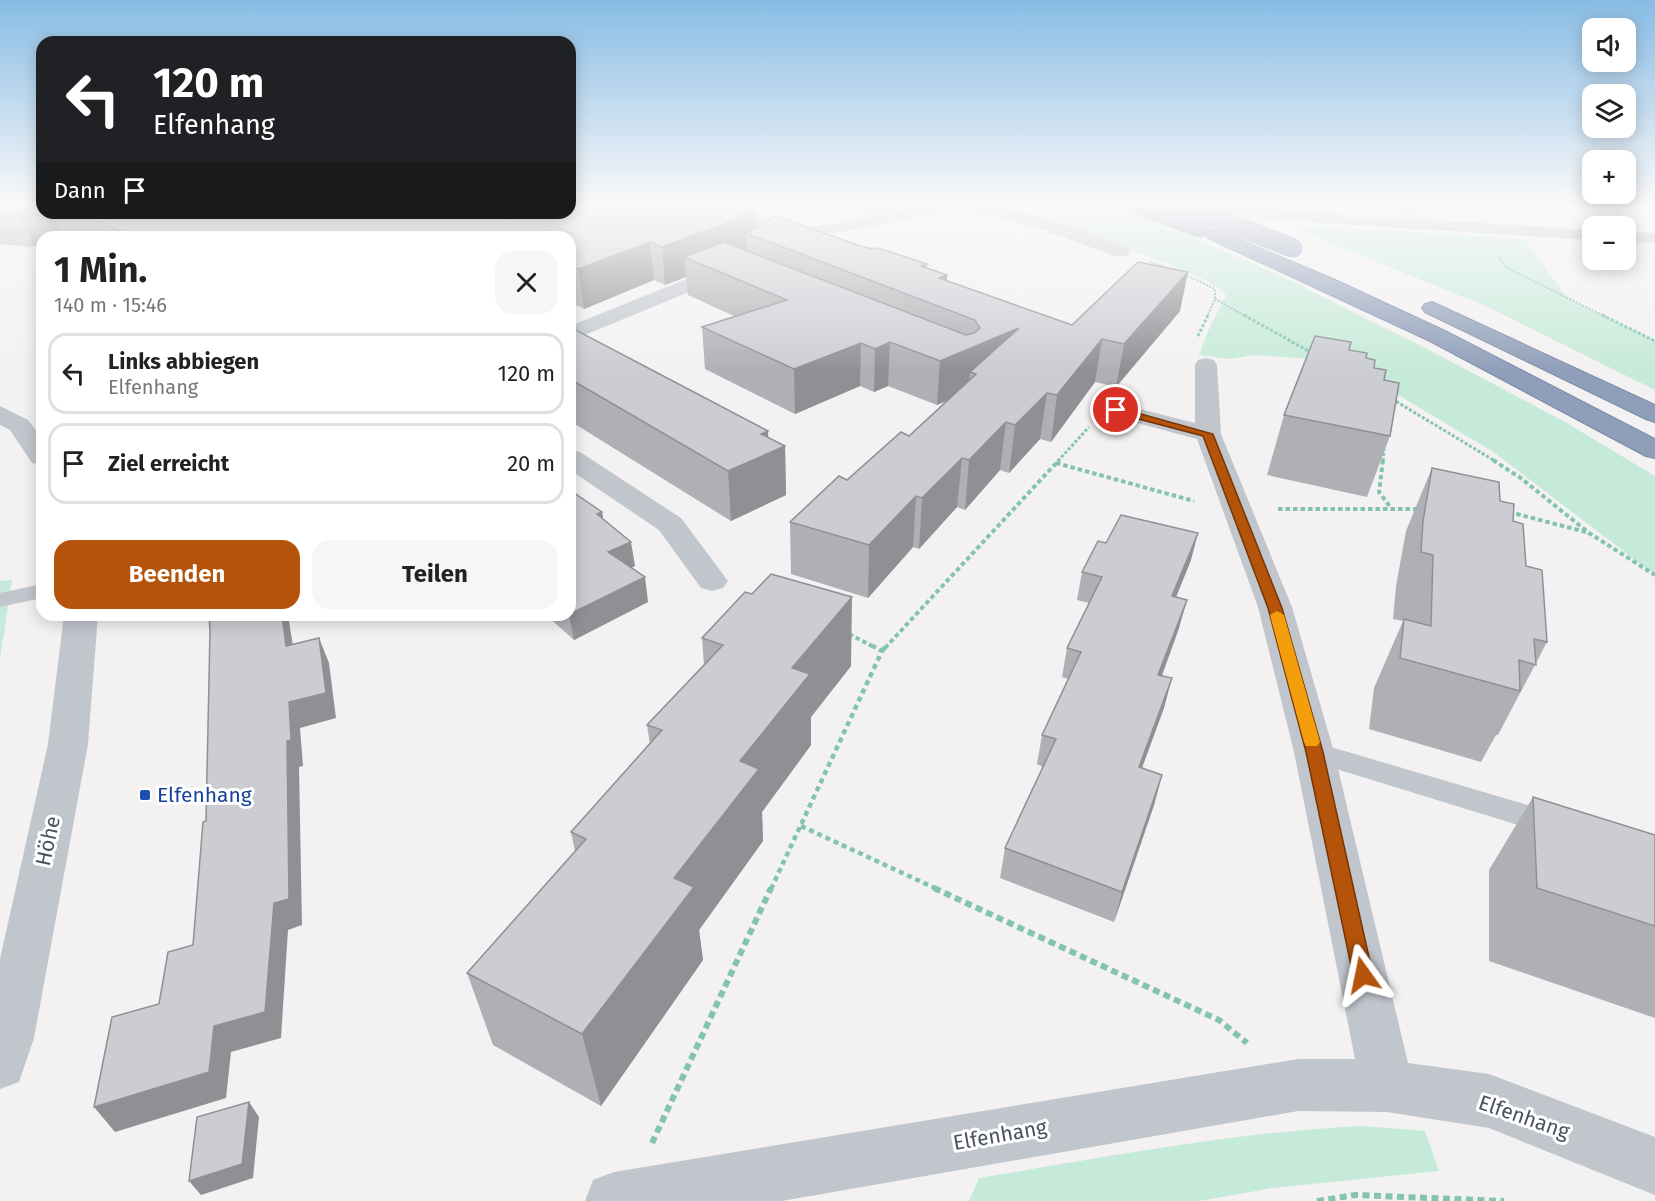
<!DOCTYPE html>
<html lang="de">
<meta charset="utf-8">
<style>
body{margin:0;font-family:"Fira Sans",sans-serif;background:#f6f6f6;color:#222;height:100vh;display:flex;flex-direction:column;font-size:22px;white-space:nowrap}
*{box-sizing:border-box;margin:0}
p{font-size:20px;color:#767676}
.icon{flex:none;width:33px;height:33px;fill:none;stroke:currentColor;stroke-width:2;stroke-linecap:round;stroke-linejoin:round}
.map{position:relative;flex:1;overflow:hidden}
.panel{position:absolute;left:36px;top:231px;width:540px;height:390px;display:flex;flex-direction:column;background:#fff;border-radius:18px;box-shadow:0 3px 15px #0003}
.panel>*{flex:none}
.guide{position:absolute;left:36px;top:36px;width:540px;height:183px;border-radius:18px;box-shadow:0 3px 15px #0003;background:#202124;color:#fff;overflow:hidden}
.fabs{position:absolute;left:1582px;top:18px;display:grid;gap:12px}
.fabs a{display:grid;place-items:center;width:54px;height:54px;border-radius:12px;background:#fff;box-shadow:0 3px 15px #0003;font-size:30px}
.pin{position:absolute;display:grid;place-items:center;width:51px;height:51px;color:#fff;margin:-26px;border:3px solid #fff;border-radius:50%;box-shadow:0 2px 6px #0007}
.me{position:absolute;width:66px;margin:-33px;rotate:348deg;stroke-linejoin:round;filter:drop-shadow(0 0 4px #0008)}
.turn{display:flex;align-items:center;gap:21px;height:126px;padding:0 18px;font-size:27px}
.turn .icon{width:78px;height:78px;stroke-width:2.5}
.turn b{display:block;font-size:42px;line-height:51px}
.then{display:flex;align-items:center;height:57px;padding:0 18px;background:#0003;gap:12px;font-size:22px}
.round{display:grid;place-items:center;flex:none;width:63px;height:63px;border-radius:18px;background:#f6f6f6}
.summary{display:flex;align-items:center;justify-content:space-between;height:102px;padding:0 18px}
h1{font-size:36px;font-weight:700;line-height:45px}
.action{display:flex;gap:12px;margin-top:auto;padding:12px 18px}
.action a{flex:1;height:69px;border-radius:18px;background:#b45309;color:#fff;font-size:24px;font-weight:700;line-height:69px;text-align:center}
.action a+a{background:#f6f6f6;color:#222}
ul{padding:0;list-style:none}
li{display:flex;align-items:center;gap:18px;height:81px;margin:0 12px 9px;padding:0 6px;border:3px solid #e0e0e0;border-radius:18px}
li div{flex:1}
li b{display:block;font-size:22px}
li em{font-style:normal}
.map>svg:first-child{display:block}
.green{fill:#c6ead9}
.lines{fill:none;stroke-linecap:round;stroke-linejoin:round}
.highway-casing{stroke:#7a89a5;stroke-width:2}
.path-far4{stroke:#82c4ac;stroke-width:2;stroke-dasharray:2 1.5;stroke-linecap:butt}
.path-far3{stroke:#82c4ac;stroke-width:3;stroke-dasharray:3 2;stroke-linecap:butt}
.path-far2{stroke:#82c4ac;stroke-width:4;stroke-dasharray:4.5 3;stroke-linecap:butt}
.path-far1{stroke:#82c4ac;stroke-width:4.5;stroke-dasharray:5 4;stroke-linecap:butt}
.path{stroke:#82c4ac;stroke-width:6;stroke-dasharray:7 4.5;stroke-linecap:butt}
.lane{fill:#c1c6cd;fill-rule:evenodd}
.street{fill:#c1c6cd;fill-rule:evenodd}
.primary{fill:#b4bdcc;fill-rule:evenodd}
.highway{fill:#8f9eb9;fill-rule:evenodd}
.highway-bridge-casing{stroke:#7a89a5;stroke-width:20;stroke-linecap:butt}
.highway-bridge{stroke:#8f9eb9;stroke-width:19}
.wall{fill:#afb0b5}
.shaded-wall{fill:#8e9094}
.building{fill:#cbcdd3;stroke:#8e9094;stroke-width:1.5}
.route{fill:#b45309;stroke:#753606;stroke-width:1.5}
.slow{fill:#f59e0b}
.transit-dot{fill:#1a4fb4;stroke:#fff;stroke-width:2}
.labels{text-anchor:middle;stroke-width:6;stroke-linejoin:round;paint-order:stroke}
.near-transit-label{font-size:21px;fill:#164399;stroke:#fff;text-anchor:start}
.near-street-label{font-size:21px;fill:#4b525c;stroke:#fff}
</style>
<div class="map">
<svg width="1655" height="1201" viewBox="0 0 1655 1201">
<rect width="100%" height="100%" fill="#f3f1f1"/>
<g class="green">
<path d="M 1014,204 L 1103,204 L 1187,235 L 1289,280 L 1431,351 L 1565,422 L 1655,476 L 1655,575 L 1492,451 L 1341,361 L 1254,355 L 1229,359 L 1199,355 L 1208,331 L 1226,295 C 1205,268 1065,231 1026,218 L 1040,213 Z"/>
<path d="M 1271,204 L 1371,204 C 1351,217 1295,206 1271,204 Z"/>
<polygon points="1315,226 1524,239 1569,300 1655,340 1655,390 1486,306 1298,230"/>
<polygon points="12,580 0,659 0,581"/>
<path d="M 1362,1126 L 1425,1131 L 1439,1171 L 1273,1188 L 1199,1201 L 969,1201 L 979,1178 C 1106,1157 1233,1132 1362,1126 Z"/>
</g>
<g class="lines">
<defs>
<g id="highway">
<polygon points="1214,229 1333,279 1445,331 1655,439 1655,458 1646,456 1430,341 1208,238 1205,234 1208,230"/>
<polygon points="1432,302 1655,405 1655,422 1646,419 1425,312 1422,308 1425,304"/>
</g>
</defs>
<use href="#highway" class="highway-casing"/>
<g class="path-far4">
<polyline points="1498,257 1507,268 1606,317"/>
<polyline points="1150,262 1171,269"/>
<polyline points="1184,274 1215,289 1215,299 1207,317"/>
<polyline points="1215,299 1247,317"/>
</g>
<g class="path-far3">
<polyline points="1244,315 1312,353"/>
<polyline points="1602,315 1655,341"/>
<polyline points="1198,336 1208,315"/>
<polyline points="1392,399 1495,461"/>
<polyline points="1058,461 1089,427"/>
<polyline points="1383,461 1384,449"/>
</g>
<g class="path-far2">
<polyline points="1383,460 1379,492 1391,508"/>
<polyline points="1493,460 1522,479 1589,533 1655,575"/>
<polyline points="1056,463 1194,501"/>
<polyline points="1278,509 1420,509"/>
<polyline points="1509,512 1586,532"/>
<polyline points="849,634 876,648"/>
<polyline points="885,648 1059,460"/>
</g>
<g class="path-far1">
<polyline points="882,651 886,646"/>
<polyline points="801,826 937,889"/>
<polyline points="771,889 882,651 873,646"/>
</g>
<g class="path">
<polyline points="934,888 1219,1020 1247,1043"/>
<polyline points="652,1143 771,888"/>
<polyline points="1317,1201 1355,1195 1504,1201"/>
</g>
<g class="lane">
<polygon points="42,584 42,598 0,607 0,593"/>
<polygon points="1314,742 1565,816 1569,824 1565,832 1554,836 1304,759 1300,752 1304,745"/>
</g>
<g class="street">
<path d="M 710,204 C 727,204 743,204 759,211 C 768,216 780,228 791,228 C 835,228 885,210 930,204 C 993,196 1069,224 1127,248 L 1130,252 L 1127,256 L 1115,256 L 1035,227 L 957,208 L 865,228 L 790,239 L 766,258 L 740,271 L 570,341 L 570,326 L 726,263 L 754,250 L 774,234 L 746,218 L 712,207 Z"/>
<polygon points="1408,204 1424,204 1416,215 1423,225 1420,229 1408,229 1400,215"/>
<polygon points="1206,358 1214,360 1217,365 1221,434 1292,607 1334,752 1408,1063 1489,1074 1655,1137 1655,1195 1489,1128 1387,1112 1298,1111 782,1201 585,1201 593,1180 614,1172 1298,1059 1355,1059 1294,752 1258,607 1197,439 1107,415 1104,410 1107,405 1116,403 1195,423 1195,365 1198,360"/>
<polygon points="0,406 28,420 42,438 42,465 32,463 10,430 0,425"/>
<polygon points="570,450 580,452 681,518 728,581 723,588 712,591 701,588 659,530 570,470"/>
<polygon points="64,615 98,615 88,744 34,1038 19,1082 0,1089 0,959 48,744"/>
</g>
<g class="primary">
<polygon points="1173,204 1233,204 1324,213 1593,230 1593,240 1324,223 1181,209"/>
<polygon points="1626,232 1655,233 1655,243 1626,242"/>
</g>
<use href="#highway" class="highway"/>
<defs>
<g id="highway-bridge">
<polyline points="1137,204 1200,228"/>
<polyline points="1181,204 1293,248"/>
</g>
</defs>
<use href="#highway-bridge" class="highway-bridge-casing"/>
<use href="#highway-bridge" class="highway-bridge"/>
</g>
<g class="wall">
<polygon points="0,204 42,213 570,213 757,227 860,246 927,264 927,268 947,275 947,281 1072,325 1180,311 1116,387 1095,382 1051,442 1040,439 1009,473 1000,470 965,510 957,507 919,549 913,547 868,598 791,574 790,522 847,480 909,436 947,401 937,405 888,386 874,392 860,386 795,414 705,369 702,327 734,316 688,295 686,277 665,285 654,280 584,309 570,302 570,237 67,237 63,235 34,247 0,244"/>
<polygon points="842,204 904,204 903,206 870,214"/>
<polygon points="1480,204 1536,204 1522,209"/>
<polygon points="570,327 785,446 786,495 731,521 570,421"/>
<polygon points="1349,350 1366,358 1384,380 1390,436 1367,497 1267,475 1284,415"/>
<polygon points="1432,468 1500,501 1513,521 1547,642 1498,735 1496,735 1481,762 1369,729 1374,688 1403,621 1393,619 1396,586 1406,531"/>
<polygon points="602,512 603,520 635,566 631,568 648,602 574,640 546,615 570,615"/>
<polygon points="1106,543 1191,560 1176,597 1179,628 1162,676 1164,708 1142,768 1162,775 1154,805 1114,922 1000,878 1005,848 1043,767 1037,764 1042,735 1068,679 1062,677 1067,648 1089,603 1077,600 1082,572"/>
<polygon points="702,638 851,666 811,717 811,745 762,812 763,841 699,930 703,960 601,1106 493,1045 467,973 575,851 571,832 650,745 647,725 704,665"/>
<polygon points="1533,797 1655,835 1655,1018 1489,961 1489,870"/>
</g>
<g class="shaded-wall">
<polygon points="35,204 42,204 42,213 53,213 63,235 58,237 42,237 42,243 34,247 17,211"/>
<polygon points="871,204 904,204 903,206 870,214"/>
<polygon points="1524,204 1536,204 1522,209"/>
<polygon points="756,209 757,237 746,233 746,250 725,261 684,257 686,277 665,285 662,247"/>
<polygon points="650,242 654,280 584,309 578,269"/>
<polygon points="1188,272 1180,311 1116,387 1124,344"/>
<polygon points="947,275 945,308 939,278"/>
<polygon points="1019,328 976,374 970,372 968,391 937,405 940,361"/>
<polygon points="1102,339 1095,382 1051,442 1057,395"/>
<polygon points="890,342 888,386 874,392 875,349"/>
<polygon points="861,343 860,386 795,414 794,369"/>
<polygon points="1047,393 1040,439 1009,473 1015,425"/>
<polygon points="1006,422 1000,470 965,510 969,460"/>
<polygon points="768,431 769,453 785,446 786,495 731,521 728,471 761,434"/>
<polygon points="962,458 957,507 919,549 922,498"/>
<polygon points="916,496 913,547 868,598 869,545"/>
<polygon points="602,512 606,536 597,514"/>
<polygon points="1198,533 1191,560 1165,624 1172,596"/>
<polygon points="631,542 635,566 612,577 608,552"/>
<polygon points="645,577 648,602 574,640 569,615 570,615 570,614"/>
<polygon points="852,597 851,666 811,717 811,745 762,812 763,841 699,930 703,960 601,1106 582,1034 674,878 792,668"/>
<polygon points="1187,600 1179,628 1151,704 1158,675"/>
<polygon points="282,615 288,615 297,671 286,646"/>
<polygon points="319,638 329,663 336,718 300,728 303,766 299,767 302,925 288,930 281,1038 231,1052 226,1098 115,1132 94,1107 214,1026 287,741 289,702"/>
<polygon points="1172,678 1164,708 1131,797 1139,767"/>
<polygon points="1162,775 1154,805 1114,922 1122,892"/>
<polygon points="249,1102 259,1117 253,1178 201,1195 189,1181"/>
</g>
<g class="building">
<polygon points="0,204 35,204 17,211 0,209"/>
<polygon points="570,204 608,204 604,207 619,204 743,204 756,209 723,224 662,247 650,242 578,269 570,265 570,237 134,237 78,213 570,213"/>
<polygon points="776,216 860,246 873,249 878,248 927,264 921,266 947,275 939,278 1072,325 1138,262 1188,272 1124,344 1102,339 1057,395 1047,393 1015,425 1006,422 969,460 962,458 922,498 916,496 869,545 790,522 839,476 847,480 901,432 909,436 976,374 970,372 1019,328 940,361 890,342 875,349 861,343 794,369 702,327 787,300 684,257 724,242 966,335 974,333 980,328 975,320 746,233"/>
<polygon points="570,327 768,431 761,434 785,446 728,471 570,379"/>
<polygon points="1315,336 1351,342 1349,350 1367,353 1366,358 1375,360 1374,368 1386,370 1384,380 1399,383 1390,436 1284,415"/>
<polygon points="1432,468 1499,482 1500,501 1514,504 1513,521 1523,524 1526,566 1542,570 1547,642 1534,639 1536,665 1519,660 1520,691 1400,658 1404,619 1431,626 1433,555 1421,552 1423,521"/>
<polygon points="570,490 602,512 597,514 631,542 608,552 645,577 570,614"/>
<polygon points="1121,515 1198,533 1172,596 1187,600 1158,675 1172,678 1139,767 1162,775 1122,892 1005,848 1056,739 1042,735 1081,652 1067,648 1102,577 1082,572 1098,541 1106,543"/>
<polygon points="771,574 852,597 792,668 810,674 740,761 759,769 674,878 694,887 582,1034 467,973 586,839 571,832 662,730 647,725 723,645 702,638 745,592 752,594"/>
<polygon points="209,615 282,615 286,646 319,638 326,693 289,702 291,740 287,741 289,899 274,903 265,1012 214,1026 209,1072 94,1107 112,1017 159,1004 168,952 193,945 203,822 206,821 210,631"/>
<polygon points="1533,797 1655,835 1655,926 1537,888"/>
<polygon points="249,1102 242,1164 189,1181 197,1117"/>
</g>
<linearGradient id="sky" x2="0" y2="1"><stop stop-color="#88bce5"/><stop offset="0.55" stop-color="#faf9f9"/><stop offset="1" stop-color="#faf9f9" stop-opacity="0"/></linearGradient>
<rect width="1655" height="372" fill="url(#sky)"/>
<polygon class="route" points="1116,407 1213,434 1282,608 1323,752 1373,975 1370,981 1363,984 1356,981 1353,975 1306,752 1268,608 1203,436 1112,412 1111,410"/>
<polygon class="slow" points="1277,611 1284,615 1320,742 1317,746 1306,746 1304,742 1270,615"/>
<rect class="transit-dot" x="139" y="789" width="12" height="12" rx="3"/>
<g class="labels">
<g class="near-transit-label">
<text x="157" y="802">Elfenhang</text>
</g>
<g class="near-street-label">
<text transform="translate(48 841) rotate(-78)" y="7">Höhe</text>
<text transform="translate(1524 1117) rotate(19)" y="7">Elfenhang</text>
<text transform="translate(1000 1135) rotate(-10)" y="7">Elfenhang</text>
</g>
</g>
</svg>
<div class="fabs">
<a><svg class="icon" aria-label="sound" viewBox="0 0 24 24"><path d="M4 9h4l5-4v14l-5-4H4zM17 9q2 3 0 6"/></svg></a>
<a><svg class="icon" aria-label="layers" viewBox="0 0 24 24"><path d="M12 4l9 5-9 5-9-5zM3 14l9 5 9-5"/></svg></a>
<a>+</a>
<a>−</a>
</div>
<div class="pin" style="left:1116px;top:410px;background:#d93025"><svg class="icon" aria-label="arrive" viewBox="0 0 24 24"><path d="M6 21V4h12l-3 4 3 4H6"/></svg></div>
<svg class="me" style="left:1363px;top:975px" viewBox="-20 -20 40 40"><path d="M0-17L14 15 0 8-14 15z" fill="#b45309" stroke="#fff" stroke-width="4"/></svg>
<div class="guide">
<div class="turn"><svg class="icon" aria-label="left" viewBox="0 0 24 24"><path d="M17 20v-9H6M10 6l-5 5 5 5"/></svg><div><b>120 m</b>Elfenhang</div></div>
<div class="then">Dann<svg class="icon" aria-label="arrive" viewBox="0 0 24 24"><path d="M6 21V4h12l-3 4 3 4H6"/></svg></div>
</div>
<section class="panel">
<div class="summary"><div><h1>1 Min.</h1><p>140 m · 15:46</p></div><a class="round"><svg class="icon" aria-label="close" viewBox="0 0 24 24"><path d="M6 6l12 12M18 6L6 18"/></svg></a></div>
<ul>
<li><svg class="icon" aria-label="left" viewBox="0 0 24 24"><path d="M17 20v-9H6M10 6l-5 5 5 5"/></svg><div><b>Links abbiegen</b><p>Elfenhang</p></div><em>120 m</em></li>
<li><svg class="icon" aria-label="arrive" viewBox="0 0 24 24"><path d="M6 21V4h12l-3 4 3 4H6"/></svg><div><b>Ziel erreicht</b></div><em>20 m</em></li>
</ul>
<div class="action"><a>Beenden</a><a>Teilen</a></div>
</section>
</div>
